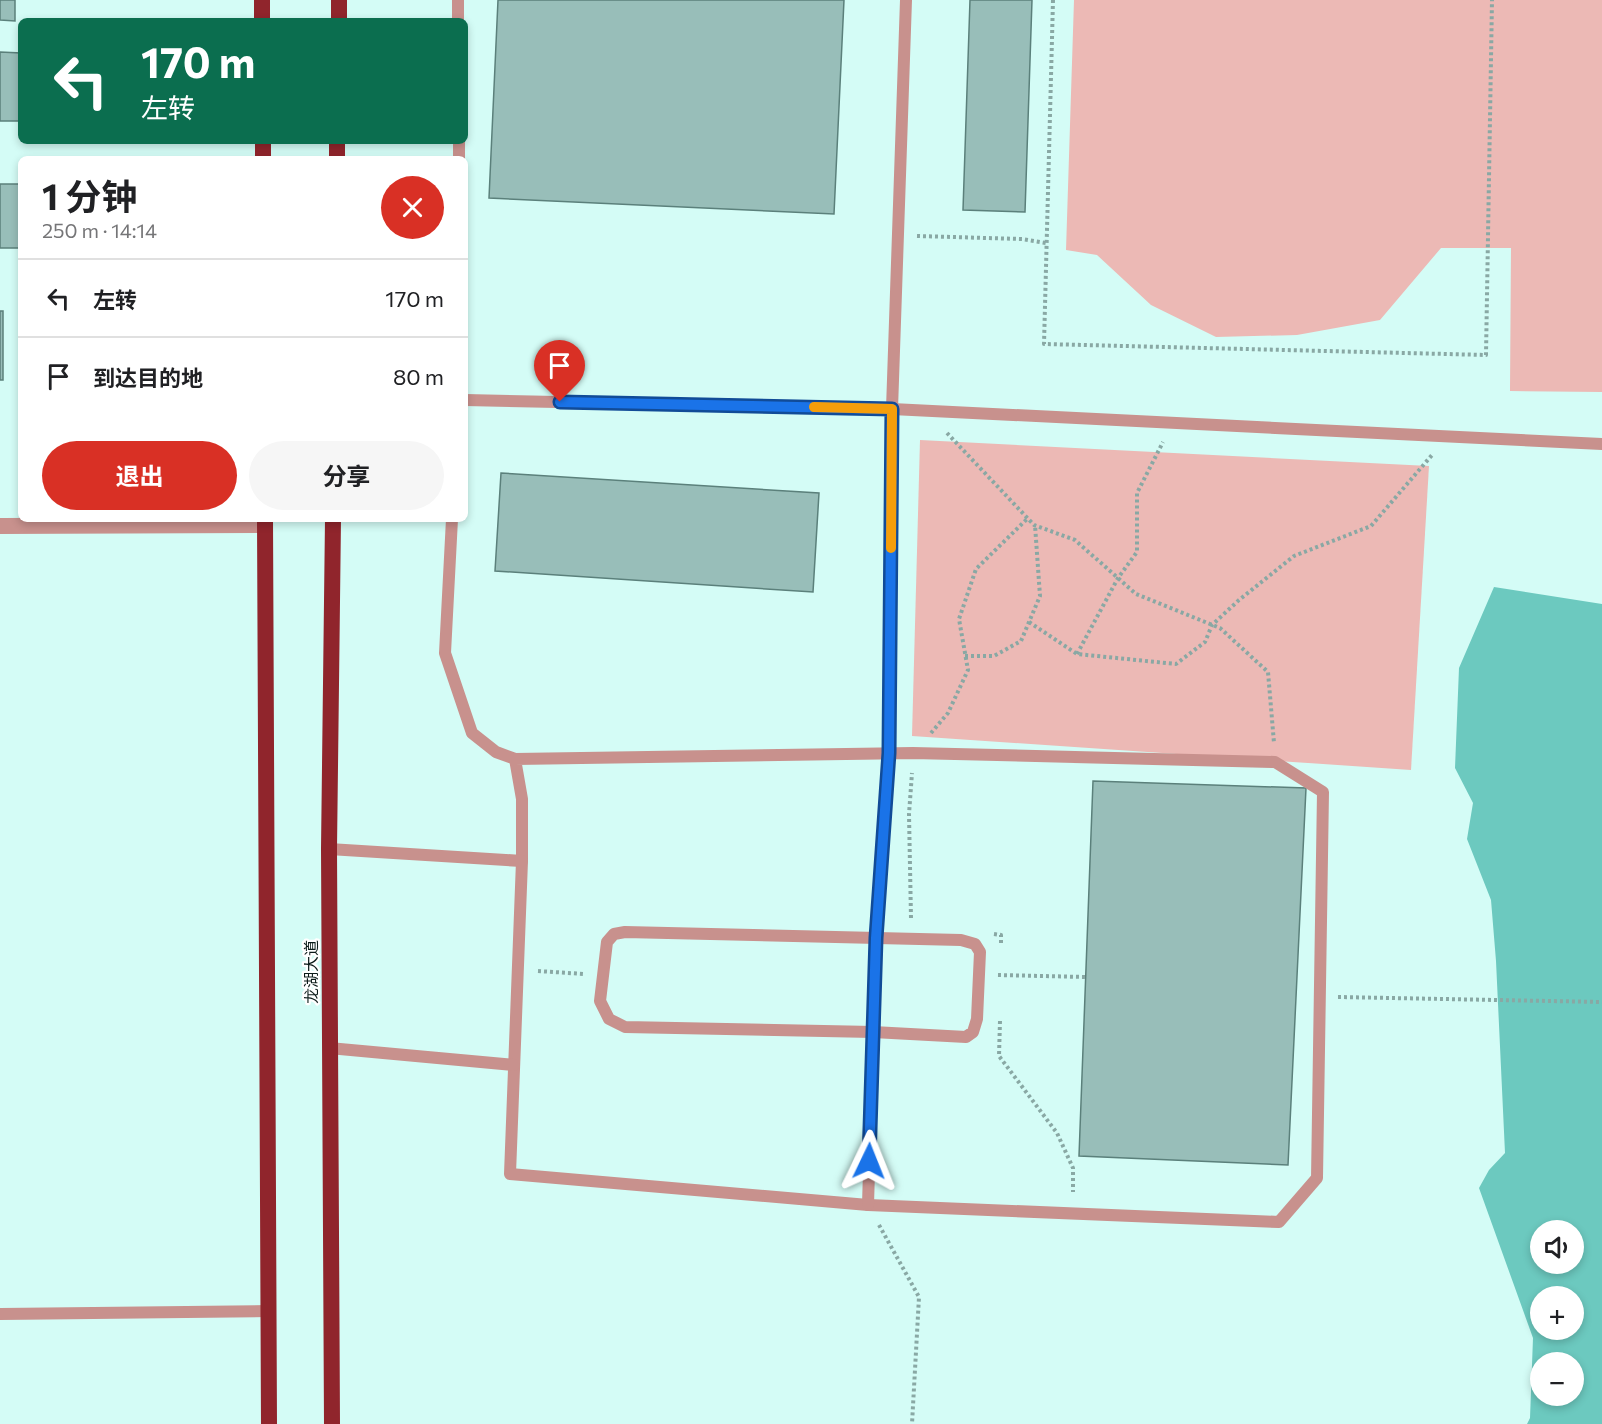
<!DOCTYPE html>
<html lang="zh">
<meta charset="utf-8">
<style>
body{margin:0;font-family:Commissioner,"Noto Sans SC",sans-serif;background:#f6f6f6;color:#202124;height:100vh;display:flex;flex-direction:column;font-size:22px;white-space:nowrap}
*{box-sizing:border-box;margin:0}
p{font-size:20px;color:#757577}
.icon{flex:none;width:33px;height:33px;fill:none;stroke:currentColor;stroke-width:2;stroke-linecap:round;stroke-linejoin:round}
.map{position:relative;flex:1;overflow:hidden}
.side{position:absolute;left:18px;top:156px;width:450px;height:366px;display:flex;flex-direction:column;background:#fff;border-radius:9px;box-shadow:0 3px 9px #0003}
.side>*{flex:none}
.banner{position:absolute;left:18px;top:18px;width:450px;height:126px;border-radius:9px;box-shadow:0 3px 9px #0003;background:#0b6e4f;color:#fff;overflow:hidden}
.tools{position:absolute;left:1530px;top:1220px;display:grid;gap:12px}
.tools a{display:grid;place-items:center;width:54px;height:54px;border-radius:50%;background:#fff;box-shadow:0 3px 9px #0003;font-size:30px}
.pin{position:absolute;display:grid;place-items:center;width:51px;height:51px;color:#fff;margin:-62px -26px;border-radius:50% 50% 50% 0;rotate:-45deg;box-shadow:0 0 6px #0007}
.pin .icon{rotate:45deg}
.me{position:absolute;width:66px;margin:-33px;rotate:2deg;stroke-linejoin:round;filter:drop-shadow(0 0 4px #0008)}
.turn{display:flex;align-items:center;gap:21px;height:126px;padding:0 24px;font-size:27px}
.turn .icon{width:78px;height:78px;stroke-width:2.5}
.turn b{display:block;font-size:42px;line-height:51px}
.round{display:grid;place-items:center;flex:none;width:63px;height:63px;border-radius:32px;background:#f6f6f6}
.overview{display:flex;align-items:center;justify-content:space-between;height:102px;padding:0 24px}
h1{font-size:36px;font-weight:700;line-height:45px}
.cta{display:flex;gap:12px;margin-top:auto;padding:12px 24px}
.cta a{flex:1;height:69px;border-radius:36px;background:#d93025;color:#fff;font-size:24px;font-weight:700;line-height:69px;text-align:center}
.cta a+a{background:#f6f6f6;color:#202124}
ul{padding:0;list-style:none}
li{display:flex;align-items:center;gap:18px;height:78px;padding:0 24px;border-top:2px solid #e0e0e0}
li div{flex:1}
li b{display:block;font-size:22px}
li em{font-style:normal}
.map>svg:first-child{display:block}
.green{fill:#ecb9b5}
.water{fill:#6cc9bf;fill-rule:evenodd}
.building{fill:#98beb9;stroke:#5b807b;stroke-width:1.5}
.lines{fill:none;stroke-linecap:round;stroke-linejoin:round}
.path{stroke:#89a8a4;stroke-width:4;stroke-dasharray:3 3;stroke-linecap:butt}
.service{stroke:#c8918d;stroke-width:12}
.tertiary{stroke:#c8918d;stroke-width:16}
.trunk{stroke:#90252c;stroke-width:16}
.route-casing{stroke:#114b97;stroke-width:15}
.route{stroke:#1a73e8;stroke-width:10}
.slow{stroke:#f59e0b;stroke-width:10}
.labels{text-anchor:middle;stroke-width:4.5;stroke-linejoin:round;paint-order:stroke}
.street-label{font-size:16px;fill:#0b1a18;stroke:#fff}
</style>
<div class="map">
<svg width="1602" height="1424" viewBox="0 0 1602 1424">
<rect width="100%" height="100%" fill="#d4fcf6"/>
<g class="green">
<polygon points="1074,0 1602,0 1602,392 1510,391 1511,248 1441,248 1380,320 1297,335 1216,337 1151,305 1097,255 1066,250"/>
<polygon points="920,440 1429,466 1411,770 912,736"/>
</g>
<path class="water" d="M 1494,587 L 1602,604 L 1602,1424 L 1527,1424 L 1530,1418 L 1533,1338 L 1479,1188 L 1489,1170 L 1505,1153 L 1496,961 L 1491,900 L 1467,839 L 1473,803 L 1455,768 L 1459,668 ZM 1540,1230 L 1574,1230 L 1574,1263 L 1540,1263 ZM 1540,1296 L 1574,1296 L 1574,1329 L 1540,1329 ZM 1540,1362 L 1574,1362 L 1574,1395 L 1540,1395 Z"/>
<g class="building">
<polygon points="0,0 15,0 15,21 0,20"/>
<polygon points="498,0 844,0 834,214 489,198"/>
<polygon points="970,0 1032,0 1025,212 963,210"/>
<polygon points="0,52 21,53 21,121 0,121"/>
<rect x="0" y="184" width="21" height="64"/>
<rect x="0" y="311" width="3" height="69"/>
<polygon points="501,473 819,493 813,592 495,571"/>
<polygon points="1093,781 1306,788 1288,1165 1079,1156"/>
</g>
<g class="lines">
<g class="path">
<polyline points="1053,0 1044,344 1486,355 1492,0"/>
<polyline points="917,236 1022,239 1046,243"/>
<polyline points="947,433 1034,525 1075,540 1136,594 1220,628 1268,672 1274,743"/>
<polyline points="1029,622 1077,654 1176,664 1205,642 1212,625 1239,600 1294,556 1371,526 1432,455"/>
<polyline points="1077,654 1118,578 1137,552 1137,493 1163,442"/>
<polyline points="965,656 994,656 1021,641 1040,596 1035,525"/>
<polyline points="931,733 948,713 968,670 959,619 976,569 1028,518"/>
<polyline points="911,918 909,814 912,773"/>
<polyline points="994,934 1001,935 1001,945"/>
<polyline points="538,971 584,974"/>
<polyline points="998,975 1086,977"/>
<polyline points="1338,997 1602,1002"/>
<polyline points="1000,1021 999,1056 1057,1133 1073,1168 1073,1192"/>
<polyline points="879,1225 919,1297 912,1424"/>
</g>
<g class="service">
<polyline points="458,0 458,21"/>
<polyline points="459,141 459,159"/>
<polyline points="465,400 892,409 1602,444"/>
<polyline points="452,519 445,653 472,733 496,752 515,759 522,799 522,861 510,1174 868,1205 1279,1222 1317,1178 1323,792 1275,762 913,753 515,759"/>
<polyline points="329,849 522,861"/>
<polygon points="625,932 961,940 975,944 980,952 977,1019 973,1032 966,1037 873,1032 625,1027 609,1019 600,1001 607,942 614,934"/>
<polyline points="329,1048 514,1065"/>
<polyline points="868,1205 876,938 889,753 892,409 906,0"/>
<polyline points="0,1314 268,1311"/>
</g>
<polyline class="tertiary" points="0,526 265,525"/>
<g class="trunk">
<polyline points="262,0 262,21"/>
<polyline points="339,21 339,0"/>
<polyline points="263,141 263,159"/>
<polyline points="337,159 337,141"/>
<polyline points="265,519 269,1424"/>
<polyline points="332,1424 329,849 333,519"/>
</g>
</g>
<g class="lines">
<defs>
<polyline id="route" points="560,402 892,409 889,753 876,938 869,1161"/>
</defs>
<use href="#route" class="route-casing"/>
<use href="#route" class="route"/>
<polyline class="slow" points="814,407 892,409 891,548"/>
</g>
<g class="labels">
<g class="street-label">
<text transform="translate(311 972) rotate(-90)" y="6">龙湖大道</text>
</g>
</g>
</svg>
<div class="tools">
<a><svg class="icon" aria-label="sound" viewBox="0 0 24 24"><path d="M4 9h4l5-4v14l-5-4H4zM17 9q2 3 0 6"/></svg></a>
<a>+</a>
<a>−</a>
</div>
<div class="pin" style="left:560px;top:402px;background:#d93025"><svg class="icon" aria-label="arrive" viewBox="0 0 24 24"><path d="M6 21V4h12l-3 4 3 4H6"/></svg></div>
<svg class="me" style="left:869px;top:1161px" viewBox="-20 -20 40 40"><path d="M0-17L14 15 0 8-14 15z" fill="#1a73e8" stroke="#fff" stroke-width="4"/></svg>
<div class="banner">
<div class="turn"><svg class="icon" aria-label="left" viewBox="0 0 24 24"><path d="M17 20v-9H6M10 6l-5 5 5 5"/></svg><div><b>170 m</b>左转</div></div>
</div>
<section class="side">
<div class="overview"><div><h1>1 分钟</h1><p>250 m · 14:14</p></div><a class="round" style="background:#d93025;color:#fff"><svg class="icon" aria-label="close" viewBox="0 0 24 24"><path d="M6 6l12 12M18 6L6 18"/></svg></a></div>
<ul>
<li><svg class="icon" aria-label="left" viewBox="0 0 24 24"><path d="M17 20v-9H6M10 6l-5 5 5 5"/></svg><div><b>左转</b></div><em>170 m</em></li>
<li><svg class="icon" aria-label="arrive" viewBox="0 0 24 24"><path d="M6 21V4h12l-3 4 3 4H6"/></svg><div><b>到达目的地</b></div><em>80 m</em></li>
</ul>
<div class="cta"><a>退出</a><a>分享</a></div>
</section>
</div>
